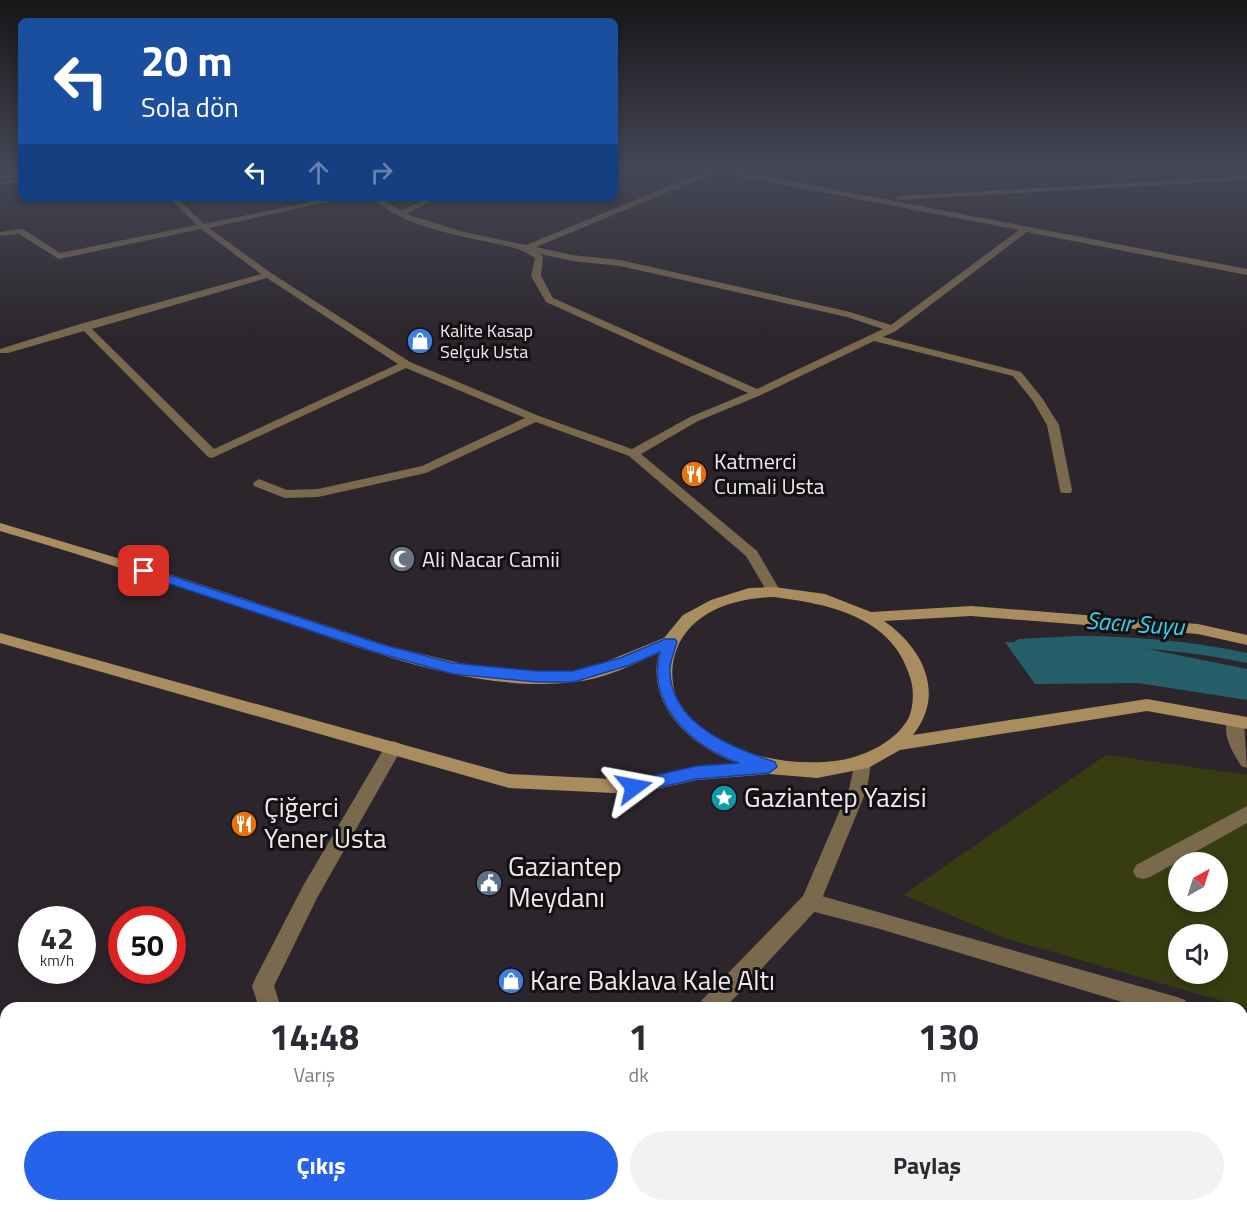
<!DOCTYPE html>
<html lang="tr">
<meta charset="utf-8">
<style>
body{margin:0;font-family:"Titillium Web",sans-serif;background:#f2f2f3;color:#2b2b33;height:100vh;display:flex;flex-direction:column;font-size:22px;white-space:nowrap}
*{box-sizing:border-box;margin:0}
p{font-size:20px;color:#7c7c81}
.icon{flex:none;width:33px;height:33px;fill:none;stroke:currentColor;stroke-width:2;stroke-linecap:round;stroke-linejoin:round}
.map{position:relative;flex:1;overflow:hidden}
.side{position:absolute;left:0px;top:1002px;width:1248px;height:210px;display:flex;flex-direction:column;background:#fff;border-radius:18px 18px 0 0;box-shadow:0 3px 9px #0003}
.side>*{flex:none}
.hud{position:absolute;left:18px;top:18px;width:600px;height:183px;border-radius:9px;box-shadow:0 3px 9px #0003;background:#1a4fa0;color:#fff;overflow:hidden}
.needle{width:39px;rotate:39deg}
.tools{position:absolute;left:1168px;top:852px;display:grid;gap:12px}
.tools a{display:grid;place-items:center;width:60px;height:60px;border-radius:50%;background:#fff;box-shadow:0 3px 9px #0003;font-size:30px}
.speed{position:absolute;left:18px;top:906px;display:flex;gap:12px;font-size:30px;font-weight:700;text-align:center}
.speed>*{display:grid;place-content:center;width:78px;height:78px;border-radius:50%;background:#fff;box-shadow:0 3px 9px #0003;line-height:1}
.speed small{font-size:15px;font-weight:400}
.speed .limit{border:9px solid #d22;background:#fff;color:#111}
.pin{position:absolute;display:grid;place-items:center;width:51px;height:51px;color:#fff;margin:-26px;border-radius:12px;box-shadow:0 3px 9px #0006}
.me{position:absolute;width:66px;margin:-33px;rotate:77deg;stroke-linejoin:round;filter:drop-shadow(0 0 4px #0008)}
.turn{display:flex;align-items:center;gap:21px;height:126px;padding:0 24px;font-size:27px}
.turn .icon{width:78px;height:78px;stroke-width:2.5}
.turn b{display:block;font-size:42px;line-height:51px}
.lanes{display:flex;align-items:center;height:57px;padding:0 24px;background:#0003;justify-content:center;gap:30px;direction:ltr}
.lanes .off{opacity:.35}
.eta{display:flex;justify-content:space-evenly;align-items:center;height:102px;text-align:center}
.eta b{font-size:36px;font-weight:700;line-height:42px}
.cta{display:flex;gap:12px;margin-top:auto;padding:12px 24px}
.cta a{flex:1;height:69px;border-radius:36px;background:#2563eb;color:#fff;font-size:24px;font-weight:700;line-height:69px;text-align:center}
.cta a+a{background:#f2f2f3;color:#2b2b33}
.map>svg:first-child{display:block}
.green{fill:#373d10;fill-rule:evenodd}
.water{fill:#245f6a}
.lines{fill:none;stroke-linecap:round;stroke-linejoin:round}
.stream{fill:#245f6a;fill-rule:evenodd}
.service{fill:#7a694d;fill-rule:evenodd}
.pedestrian{fill:#7a694d;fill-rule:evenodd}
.minor{fill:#7a694d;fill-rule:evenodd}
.tertiary{fill:#7a694d;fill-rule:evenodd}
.secondary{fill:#a98d5f;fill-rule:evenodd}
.tram{stroke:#c4bfc3;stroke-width:1.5}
.route{fill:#2563eb;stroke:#184099;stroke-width:1.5}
.labels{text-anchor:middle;stroke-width:6;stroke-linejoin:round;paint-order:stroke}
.far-poi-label{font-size:18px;fill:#efeaee;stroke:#131013;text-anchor:start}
.poi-label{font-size:22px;fill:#efeaee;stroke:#131013;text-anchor:start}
.water-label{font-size:24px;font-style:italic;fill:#2bd7f3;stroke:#131013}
.near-poi-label{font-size:27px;fill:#efeaee;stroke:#131013;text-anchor:start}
</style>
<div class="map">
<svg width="1247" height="1212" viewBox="0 0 1247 1212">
<rect width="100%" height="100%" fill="#2c262c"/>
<path class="green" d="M 1106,755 L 1247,775 L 1247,1008 L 1004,938 L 903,895 ZM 1179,862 L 1218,862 L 1218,902 L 1179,902 ZM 1179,934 L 1218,934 L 1218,974 L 1179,974 Z"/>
<polygon class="water" points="1005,642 1138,647 1247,669 1247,700 1138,683 1035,684"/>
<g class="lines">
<path class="stream" d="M 1076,636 C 1134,636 1190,641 1247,653 L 1247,663 C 1171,647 1096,644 1019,649 L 1011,644 L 1019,639 Z"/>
<g class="service">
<path d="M 1235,715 L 1241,717 L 1244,721 L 1247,768 L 1241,766 C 1233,752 1220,733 1229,717 Z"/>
<polygon points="1247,806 1247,823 1150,877 1143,879 1136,877 1133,871 1136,865"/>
</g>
<g class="pedestrian">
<polygon points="811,893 1177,997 1185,1000 1188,1008 1142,1008 880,929 811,911 804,908 801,902 804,896"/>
<polygon points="1242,1016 1247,1018 1247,1040 1242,1038"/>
</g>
<g class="minor">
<path d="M 704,168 L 721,168 L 775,178 L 1247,269 L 1247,275 L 1027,232 L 896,331 L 883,337 L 1021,372 L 1042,398 L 1059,425 L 1072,490 L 1071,493 L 1061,493 L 1060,490 L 1047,425 L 1033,401 L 1013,376 L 874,341 L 761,395 L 698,421 L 641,454 L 757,551 L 781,592 L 774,597 L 769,595 L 746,556 L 629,456 L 536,422 L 426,473 L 318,497 L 285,498 L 254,486 L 253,483 L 259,479 L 287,490 L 318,489 L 422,466 L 525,418 L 406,368 L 212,458 L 208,457 L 84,331 L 8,353 L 0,353 L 0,349 L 80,324 L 261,274 L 201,229 L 59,259 L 19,234 L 0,236 L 0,232 L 23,229 L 60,253 L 197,225 L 169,198 L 177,198 L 204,224 L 330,198 L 345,198 L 209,228 L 271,273 L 410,362 L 539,416 L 632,449 L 690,417 L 748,393 L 546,302 L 531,276 L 535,258 C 520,247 501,245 483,241 C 446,233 401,224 372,198 L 381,198 L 401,211 L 427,198 L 437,198 L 406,214 L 464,232 L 526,245 L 708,170 ZM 717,172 L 1019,230 L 891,325 L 850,312 L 620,260 L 572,255 L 536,247 ZM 540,254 L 572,261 L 620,266 L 847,317 L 883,329 L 757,389 L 553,298 L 541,276 L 543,257 ZM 267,278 L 398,364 L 214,449 L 92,329 Z"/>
<polygon points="1247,176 1247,180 899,200 895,198 899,196"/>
<polygon points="393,741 399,743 402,748 317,898 274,986 281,1008 259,1008 252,986 255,979 303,886 387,743"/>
<polygon points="862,756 868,758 871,763 867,789 818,908 725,1008 699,1008 702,1000 803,896 849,789 856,758"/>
<polygon points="330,1206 356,1206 359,1212 333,1212"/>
<polygon points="507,1206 536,1206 533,1212 504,1212"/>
</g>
<polygon class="tertiary" points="21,178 21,182 0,185 0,181"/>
<path class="secondary" d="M 0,523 L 144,566 L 389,646 L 459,663 L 497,669 L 535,672 L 572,671 L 593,667 L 664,638 L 683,615 L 711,600 L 749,588 L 774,587 L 825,594 L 871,612 L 971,606 L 1198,624 L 1247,635 L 1247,645 L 1198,634 L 971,616 L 884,621 C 923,648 946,694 913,735 L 1147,699 L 1247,717 L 1247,729 L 1147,711 L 900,750 L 868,768 L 817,778 L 769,774 L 697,780 L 634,794 L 509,788 L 0,643 L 0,633 L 509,774 L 634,780 L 697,766 L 737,763 C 692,747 645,705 659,653 C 632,665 604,679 574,682 C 473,694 363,648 269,617 C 180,587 90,557 0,531 ZM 774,597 C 828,604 892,616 910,677 C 914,689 914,705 909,717 C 897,741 867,755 842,760 C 787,769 705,753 677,698 C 672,687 671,670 674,658 C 685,613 732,598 774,597 Z"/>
<polyline class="tram" points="0,178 21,174"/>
</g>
<linearGradient id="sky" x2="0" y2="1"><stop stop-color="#181518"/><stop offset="0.5" stop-color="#454756"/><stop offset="1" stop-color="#454756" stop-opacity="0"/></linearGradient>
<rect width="1247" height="338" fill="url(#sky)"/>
<path class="route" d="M 144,567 L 384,645 L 453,663 L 537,671 L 573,671 L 620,658 L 665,639 L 675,639 L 677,642 C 675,650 670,661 670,669 C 669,724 733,748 775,762 L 777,767 L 769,773 L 697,779 L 634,793 L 628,792 L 625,787 L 628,782 L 634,780 L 697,766 L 739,763 C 693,747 646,705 660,652 L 630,665 L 574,682 L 537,682 L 453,674 L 375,652 L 140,574 L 140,568 Z"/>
<defs>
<symbol id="shop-disc" viewBox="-11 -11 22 22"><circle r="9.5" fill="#3f7fe0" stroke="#131013"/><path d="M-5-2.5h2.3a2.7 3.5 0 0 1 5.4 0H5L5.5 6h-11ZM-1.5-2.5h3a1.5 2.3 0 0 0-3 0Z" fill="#fff"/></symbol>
<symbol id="restaurant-disc" viewBox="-11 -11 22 22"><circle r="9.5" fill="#e8710a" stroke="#131013"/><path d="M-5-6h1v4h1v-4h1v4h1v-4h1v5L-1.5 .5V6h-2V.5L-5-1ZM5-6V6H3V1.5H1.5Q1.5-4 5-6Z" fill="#fff"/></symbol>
<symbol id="mosque-disc" viewBox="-11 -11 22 22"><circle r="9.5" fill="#6b7280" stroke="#131013"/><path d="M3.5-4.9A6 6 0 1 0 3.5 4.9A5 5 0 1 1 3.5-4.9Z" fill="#fff"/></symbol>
<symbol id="sight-disc" viewBox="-11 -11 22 22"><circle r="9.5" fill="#0f9aa8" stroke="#131013"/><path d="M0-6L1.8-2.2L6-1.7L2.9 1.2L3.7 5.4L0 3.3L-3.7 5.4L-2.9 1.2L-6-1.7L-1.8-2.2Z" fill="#fff"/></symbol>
<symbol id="civic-disc" viewBox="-11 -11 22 22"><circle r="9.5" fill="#5c6f8a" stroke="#131013"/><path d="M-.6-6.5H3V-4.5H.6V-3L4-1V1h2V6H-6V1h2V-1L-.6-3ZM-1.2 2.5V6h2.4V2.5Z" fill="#fff"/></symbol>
</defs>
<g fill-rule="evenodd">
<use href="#shop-disc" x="405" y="326" width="30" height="30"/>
<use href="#restaurant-disc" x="679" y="459" width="30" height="30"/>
<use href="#mosque-disc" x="387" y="544" width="30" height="30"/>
<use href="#sight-disc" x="709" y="783" width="30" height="30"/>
<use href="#restaurant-disc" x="229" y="809" width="30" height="30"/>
<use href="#civic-disc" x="474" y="868" width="30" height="30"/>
<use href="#shop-disc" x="496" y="966" width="30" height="30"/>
</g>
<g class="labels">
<g class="far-poi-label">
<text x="440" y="337">Kalite Kasap<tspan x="440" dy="21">Selçuk Usta</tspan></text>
</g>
<g class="poi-label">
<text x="714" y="469">Katmerci<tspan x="714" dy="25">Cumali Usta</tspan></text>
<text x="422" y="567">Ali Nacar Camii</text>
</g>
<g class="water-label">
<text transform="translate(1135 624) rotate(4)" y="8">Sacır Suyu</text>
</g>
<g class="near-poi-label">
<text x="744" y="807">Gaziantep Yazisi</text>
<text x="264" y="817">Çiğerci<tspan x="264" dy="31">Yener Usta</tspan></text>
<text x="508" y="876">Gaziantep<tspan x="508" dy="31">Meydanı</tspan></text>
<text x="530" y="990">Kare Baklava Kale Altı</text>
</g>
</g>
</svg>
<div class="tools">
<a><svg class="needle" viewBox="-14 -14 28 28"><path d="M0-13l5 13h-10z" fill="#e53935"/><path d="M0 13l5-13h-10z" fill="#7c7c81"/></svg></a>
<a><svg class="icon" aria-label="sound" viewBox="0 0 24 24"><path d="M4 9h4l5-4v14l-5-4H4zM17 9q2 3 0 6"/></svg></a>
</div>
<div class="speed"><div>42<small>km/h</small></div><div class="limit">50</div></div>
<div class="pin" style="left:144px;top:571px;background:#d93025"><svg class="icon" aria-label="arrive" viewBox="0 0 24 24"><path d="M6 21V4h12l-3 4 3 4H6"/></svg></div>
<svg class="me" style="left:634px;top:787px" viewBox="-20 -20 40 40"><path d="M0-17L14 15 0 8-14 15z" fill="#2563eb" stroke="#fff" stroke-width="4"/></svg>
<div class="hud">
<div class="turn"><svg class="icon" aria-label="left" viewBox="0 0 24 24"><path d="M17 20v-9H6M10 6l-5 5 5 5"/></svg><div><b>20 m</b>Sola dön</div></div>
<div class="lanes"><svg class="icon" aria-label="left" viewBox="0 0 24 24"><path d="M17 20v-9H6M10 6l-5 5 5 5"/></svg><svg class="icon off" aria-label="ahead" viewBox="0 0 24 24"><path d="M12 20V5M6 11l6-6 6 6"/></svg><svg class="icon off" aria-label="right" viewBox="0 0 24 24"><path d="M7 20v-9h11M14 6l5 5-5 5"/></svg></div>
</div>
<section class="side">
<div class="eta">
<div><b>14:48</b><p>Varış</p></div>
<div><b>1</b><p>dk</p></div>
<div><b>130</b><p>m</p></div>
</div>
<div class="cta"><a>Çıkış</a><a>Paylaş</a></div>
</section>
</div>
